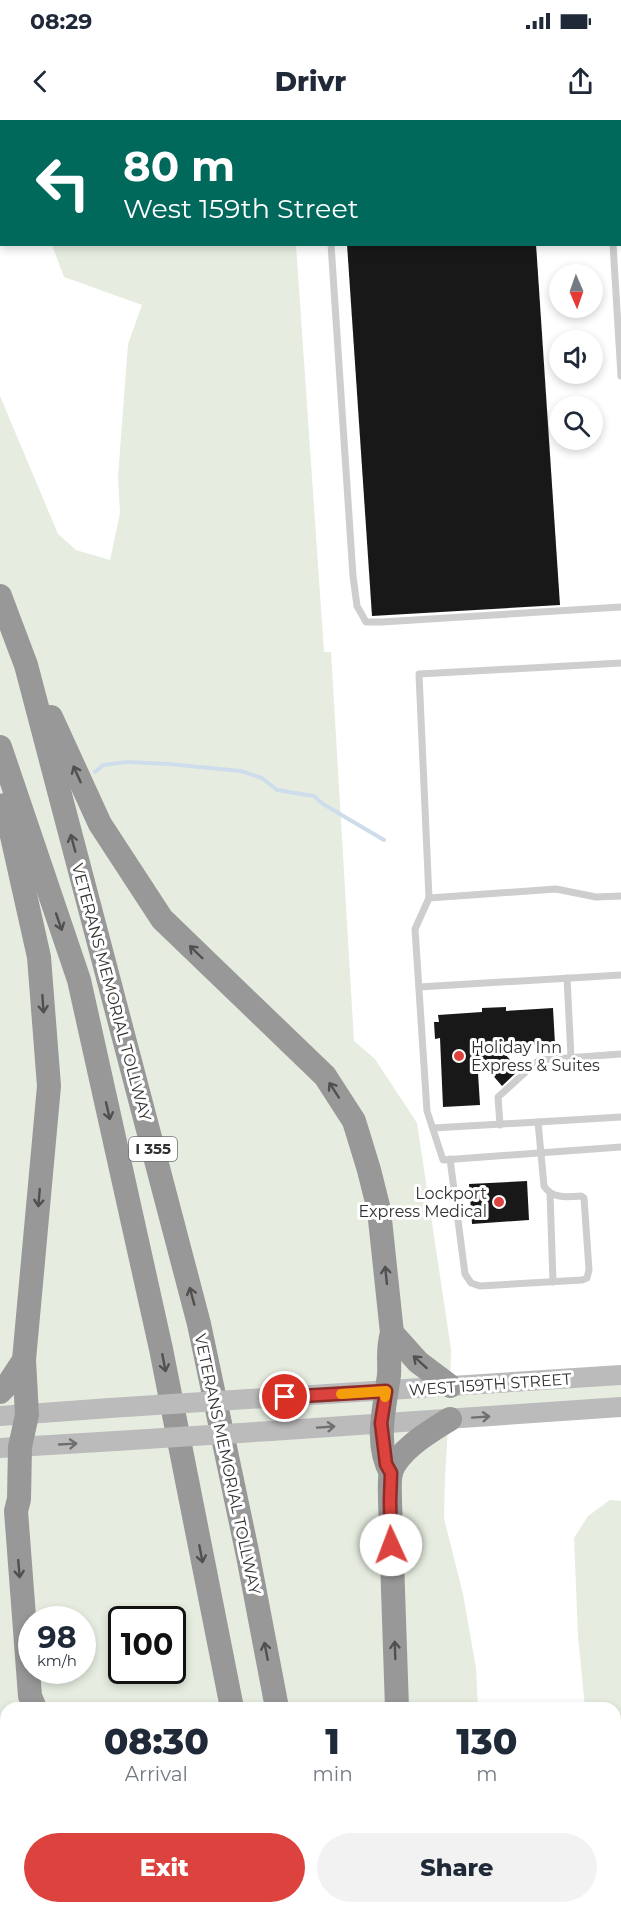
<!DOCTYPE html>
<style>
body{margin:0;font-family:Montserrat,sans-serif;background:#f2f2f3;color:#1f2937;height:100vh;display:flex;flex-direction:column;font-size:22px;white-space:nowrap}
*{box-sizing:border-box;margin:0}
p{font-size:20px;color:#747a83}
.icon{flex:none;width:33px;height:33px;fill:none;stroke:currentColor;stroke-width:2;stroke-linecap:round;stroke-linejoin:round}
.map{position:relative;flex:1;overflow:hidden}
.drawer{position:absolute;left:0px;top:1582px;width:621px;height:212px;display:flex;flex-direction:column;background:#fff;border-radius:18px 18px 0 0;box-shadow:0 3px 9px #0003}
.drawer>*{flex:none}
.guide{position:absolute;left:0px;top:0px;width:621px;height:126px;box-shadow:0 3px 9px #0003;background:#00695c;color:#fff;overflow:hidden}
.needle{width:39px;rotate:178deg}
.fabs{position:absolute;left:549px;top:144px;display:grid;gap:12px}
.fabs a{display:grid;place-items:center;width:54px;height:54px;border-radius:50%;background:#fff;box-shadow:0 3px 9px #0003;font-size:30px}
.speed{position:absolute;left:18px;top:1486px;display:flex;gap:12px;font-size:30px;font-weight:700;text-align:center}
.speed>*{display:grid;place-content:center;width:78px;height:78px;border-radius:50%;background:#fff;box-shadow:0 3px 9px #0003;line-height:1}
.speed small{font-size:15px;font-weight:400}
.speed .limit{border:3px solid #111;border-radius:9px;background:#fff;color:#111}
.pin{position:absolute;display:grid;place-items:center;width:51px;height:51px;color:#fff;margin:-26px;border:3px solid #fff;border-radius:50%;box-shadow:0 2px 6px #0007}
.me{position:absolute;width:66px;margin:-33px;rotate:358deg;stroke-linejoin:round;filter:drop-shadow(0 0 4px #0008)}
.turn{display:flex;align-items:center;gap:21px;height:126px;padding:0 24px;font-size:27px}
.turn .icon{width:78px;height:78px;stroke-width:2.5}
.turn b{display:block;font-size:42px;line-height:51px}
.eta{display:flex;justify-content:space-evenly;align-items:center;height:102px;text-align:center}
.eta b{font-size:36px;font-weight:800;line-height:42px}
.button{display:flex;gap:12px;margin-top:auto;padding:12px 24px}
.button a{flex:1;height:69px;border-radius:36px;background:#dd433e;color:#fff;font-size:24px;font-weight:800;line-height:69px;text-align:center}
.button a+a{background:#f2f2f3;color:#1f2937}
.status{display:flex;justify-content:space-between;align-items:center;height:42px;padding:0 30px;background:#fff;direction:ltr}
.status svg{height:16px;fill:currentColor}
header{display:flex;justify-content:space-between;align-items:center;height:78px;padding:0 24px;background:#fff;font-size:27px;font-weight:800}
.map>svg:first-child{display:block}
.green{fill:#e6ede0;fill-rule:evenodd}
.lines{fill:none;stroke-linecap:round;stroke-linejoin:round}
.stream{stroke:#ceddeb;stroke-width:4}
.building{fill:#181818}
.service{stroke:#cecece;stroke-width:7}
.secondary{stroke:#bbb;stroke-width:20}
.motorway{stroke:#989898;stroke-width:24}
.secondary-bridge{stroke:#bbb;stroke-width:20}
.oneway{stroke:#505050}
.oneway2{stroke:#6f6f6f}
.route-casing{stroke:#902c28;stroke-width:15}
.route{stroke:#dd433e;stroke-width:10}
.slow{stroke:#f59e0b;stroke-width:10}
.poi-dot{fill:#dd433e;stroke:#fff;stroke-width:2}
.labels{text-anchor:middle;stroke-width:6;stroke-linejoin:round;paint-order:stroke}
.shield{fill:#fff;stroke:#6f6f6f;stroke-width:1.5}
.shield-label{font-size:15px;font-weight:bold;fill:#313131}
.street-label{font-size:16px;fill:#313131;stroke:#fff}
.poi-label{font-size:16px;fill:#313131;stroke:#fff;text-anchor:start}
</style>
<div class="status"><b>08:29</b><svg viewBox="0 0 49 12"><path d="M0 12V9h3v3zM5 12V6h3v6zM10 12V3h3v9zM15 12V0h3v12zM26 1h20v11H26zM47 4h2v5h-2z"/></svg></div>
<header><svg class="icon" aria-label="back" viewBox="0 0 24 24"><path d="M15 5l-7 7 7 7"/></svg>Drivr<svg class="icon" aria-label="share" viewBox="0 0 24 24"><path d="M12 15V3M7 8l5-5 5 5M5 13v7h14v-7"/></svg></header>
<div class="map">
<svg width="621" height="1793" viewBox="0 0 621 1793">
<rect width="100%" height="100%" fill="#fff"/>
<g class="green">
<polygon points="0,0 288,0 288,1 2,2 1,41 0,41"/>
<path d="M 52,125 L 296,125 L 324,532 L 331,532 L 354,921 L 375,939 L 417,1003 L 451,1229 L 450,1274 L 621,1264 L 621,1278 L 449,1290 L 445,1358 L 444,1398 L 463,1474 L 476,1548 L 478,1588 L 6,1588 L 6,1788 L 23,1788 L 24,1793 L 0,1793 L 0,276 L 58,414 L 76,430 L 110,440 L 120,393 L 118,357 L 128,224 L 142,185 L 64,157 ZM 32,1500 L 82,1500 L 82,1551 L 32,1551 ZM 122,1500 L 172,1500 L 172,1551 L 122,1551 Z"/>
<polygon points="610,1380 621,1381 621,1793 601,1793 601,1788 615,1788 615,1588 585,1588 578,1516 574,1418 588,1396"/>
<polygon points="62,1788 500,1788 501,1793 65,1793"/>
</g>
<g class="lines">
<polyline class="stream" points="95,652 103,645 127,642 169,644 241,651 262,658 277,670 314,676 323,684 384,720"/>
</g>
<g class="building">
<polygon points="347,124 536,124 560,485 372,496"/>
<polygon points="506,887 506,891 553,888 555,924 499,927 519,950 502,966 477,937 480,985 443,987 440,918 435,919 434,902 439,902 438,895 482,892 482,888"/>
<polygon points="527,1061 529,1100 472,1104 469,1064"/>
</g>
<g class="lines">
<g class="service">
<polyline points="322,0 322,2"/>
<polyline points="606,0 606,2"/>
<polyline points="331,124 353,456 357,486 366,502 382,502 621,487"/>
<polyline points="613,124 621,256"/>
<polyline points="621,543 419,554 429,778 415,809 427,991 443,1040 621,1027"/>
<polyline points="429,778 556,769 596,777 621,776"/>
<polyline points="567,858 571,937"/>
<polyline points="419,867 621,855"/>
<polyline points="538,1002 621,997"/>
<polyline points="500,1005 498,977 539,940 621,934"/>
<path d="M 433,1008 L 538,1002 L 544,1066 C 552,1079 567,1077 581,1076 L 584,1078 L 589,1150 L 587,1158 L 582,1160 L 480,1166 L 471,1163 L 465,1154 L 450,1039"/>
<polyline points="550,1073 553,1162"/>
</g>
<g class="secondary">
<polyline points="265,1278 621,1255"/>
<polyline points="0,1296 110,1288"/>
<polyline points="271,1311 621,1287"/>
<polyline points="0,1328 116,1321"/>
</g>
<g class="motorway">
<polyline points="0,476 26,545 199,1204 248,1436 277,1588"/>
<path d="M 51,597 L 100,704 L 162,799 L 325,956 L 354,1001 L 369,1050 L 379,1090 L 392,1213 C 387,1230 390,1240 389,1255 C 385,1287 374,1323 391,1353"/>
<polyline points="0,627 79,860 161,1229 232,1588"/>
<polyline points="5,685 39,837 49,966 24,1240 27,1295 20,1327 19,1379 16,1391 30,1576 35,1588"/>
<polyline points="392,1213 418,1242 450,1266"/>
<polyline points="0,1272 9,1263 24,1240"/>
<path d="M 397,1588 L 390,1381 C 390,1372 389,1360 391,1352 C 399,1329 431,1311 450,1299"/>
<polyline points="135,1788 138,1793"/>
<polyline points="271,1788 272,1793"/>
<polyline points="316,1788 317,1793"/>
<polyline points="401,1788 401,1793"/>
</g>
<g class="secondary-bridge">
<polyline points="110,1288 265,1278"/>
<polyline points="116,1321 271,1311"/>
</g>
</g>
<defs><path id="oneway-shaft" d="M-6 0H5M1.5-3L5.5 0L1.5 3" fill="none" stroke-width="1.6" stroke-linecap="round" stroke-linejoin="round" transform="scale(1.5)"/></defs>
<g class="oneway">
<use href="#oneway-shaft" transform="translate(77 654) rotate(-114)"/>
<use href="#oneway-shaft" transform="translate(73 723) rotate(-105)"/>
<use href="#oneway-shaft" transform="translate(59 802) rotate(71)"/>
<use href="#oneway-shaft" transform="translate(196 832) rotate(-136)"/>
<use href="#oneway-shaft" transform="translate(43 884) rotate(86)"/>
<use href="#oneway-shaft" transform="translate(334 970) rotate(-123)"/>
<use href="#oneway-shaft" transform="translate(108 991) rotate(77)"/>
<use href="#oneway-shaft" transform="translate(39 1078) rotate(95)"/>
<use href="#oneway-shaft" transform="translate(386 1155) rotate(-96)"/>
<use href="#oneway-shaft" transform="translate(192 1176) rotate(-105)"/>
<use href="#oneway-shaft" transform="translate(420 1242) rotate(-138)"/>
<use href="#oneway-shaft" transform="translate(164 1243) rotate(79)"/>
<use href="#oneway-shaft" transform="translate(201 1434) rotate(79)"/>
<use href="#oneway-shaft" transform="translate(19 1449) rotate(85)"/>
<use href="#oneway-shaft" transform="translate(395 1530) rotate(-92)"/>
<use href="#oneway-shaft" transform="translate(266 1531) rotate(-101)"/>
</g>
<g class="oneway2">
<use href="#oneway-shaft" transform="translate(481 1297) rotate(-4)"/>
<use href="#oneway-shaft" transform="translate(326 1307) rotate(-4)"/>
<use href="#oneway-shaft" transform="translate(68 1324) rotate(-3)"/>
</g>
<g class="lines">
<defs>
<polyline id="route" points="285,1277 386,1271 381,1303 386,1344 391,1353 390,1381 391,1425"/>
</defs>
<use href="#route" class="route-casing"/>
<use href="#route" class="route"/>
<polyline class="slow" points="341,1274 386,1271 385,1277"/>
</g>
<g class="poi-dot">
<circle cx="459" cy="936" r="6"/>
<circle cx="499" cy="1082" r="6"/>
</g>
<g class="labels">
<rect class="shield" x="129" y="1017" width="48" height="24" rx="4.5"/>
<g class="shield-label">
<text x="153" y="1034">I 355</text>
</g>
<g class="street-label">
<text transform="translate(112 872) rotate(75)" y="6">VETERANS MEMORIAL TOLLWAY</text>
<text transform="translate(490 1264) rotate(-4)" y="6">WEST 159TH STREET</text>
<text transform="translate(228 1344) rotate(78)" y="6">VETERANS MEMORIAL TOLLWAY</text>
</g>
<g class="poi-label">
<text x="471" y="933">Holiday Inn<tspan x="471" dy="18">Express &amp; Suites</tspan></text>
<text x="487" y="1079" text-anchor="end">Lockport<tspan x="487" dy="18">Express Medical</tspan></text>
</g>
</g>
</svg>
<div class="fabs">
<a><svg class="needle" viewBox="-14 -14 28 28"><path d="M0-13l5 13h-10z" fill="#e53935"/><path d="M0 13l5-13h-10z" fill="#747a83"/></svg></a>
<a><svg class="icon" aria-label="sound" viewBox="0 0 24 24"><path d="M4 9h4l5-4v14l-5-4H4zM17 9q2 3 0 6"/></svg></a>
<a><svg class="icon" aria-label="search" viewBox="0 0 24 24"><circle cx="10" cy="10" r="6"/><path d="M15 15l6 6"/></svg></a>
</div>
<div class="speed"><div>98<small>km/h</small></div><div class="limit">100</div></div>
<div class="pin" style="left:285px;top:1277px;background:#d93025"><svg class="icon" aria-label="arrive" viewBox="0 0 24 24"><path d="M6 21V4h12l-3 4 3 4H6"/></svg></div>
<svg class="me" style="left:391px;top:1425px" viewBox="-20 -20 40 40"><circle r="19" fill="#fff"/><path d="M0-13L10 11 0 6-10 11z" fill="#dd433e"/></svg>
<div class="guide">
<div class="turn"><svg class="icon" aria-label="left" viewBox="0 0 24 24"><path d="M17 20v-9H6M10 6l-5 5 5 5"/></svg><div><b>80 m</b>West 159th Street</div></div>
</div>
<section class="drawer">
<div class="eta">
<div><b>08:30</b><p>Arrival</p></div>
<div><b>1</b><p>min</p></div>
<div><b>130</b><p>m</p></div>
</div>
<div class="button"><a>Exit</a><a>Share</a></div>
</section>
</div>
